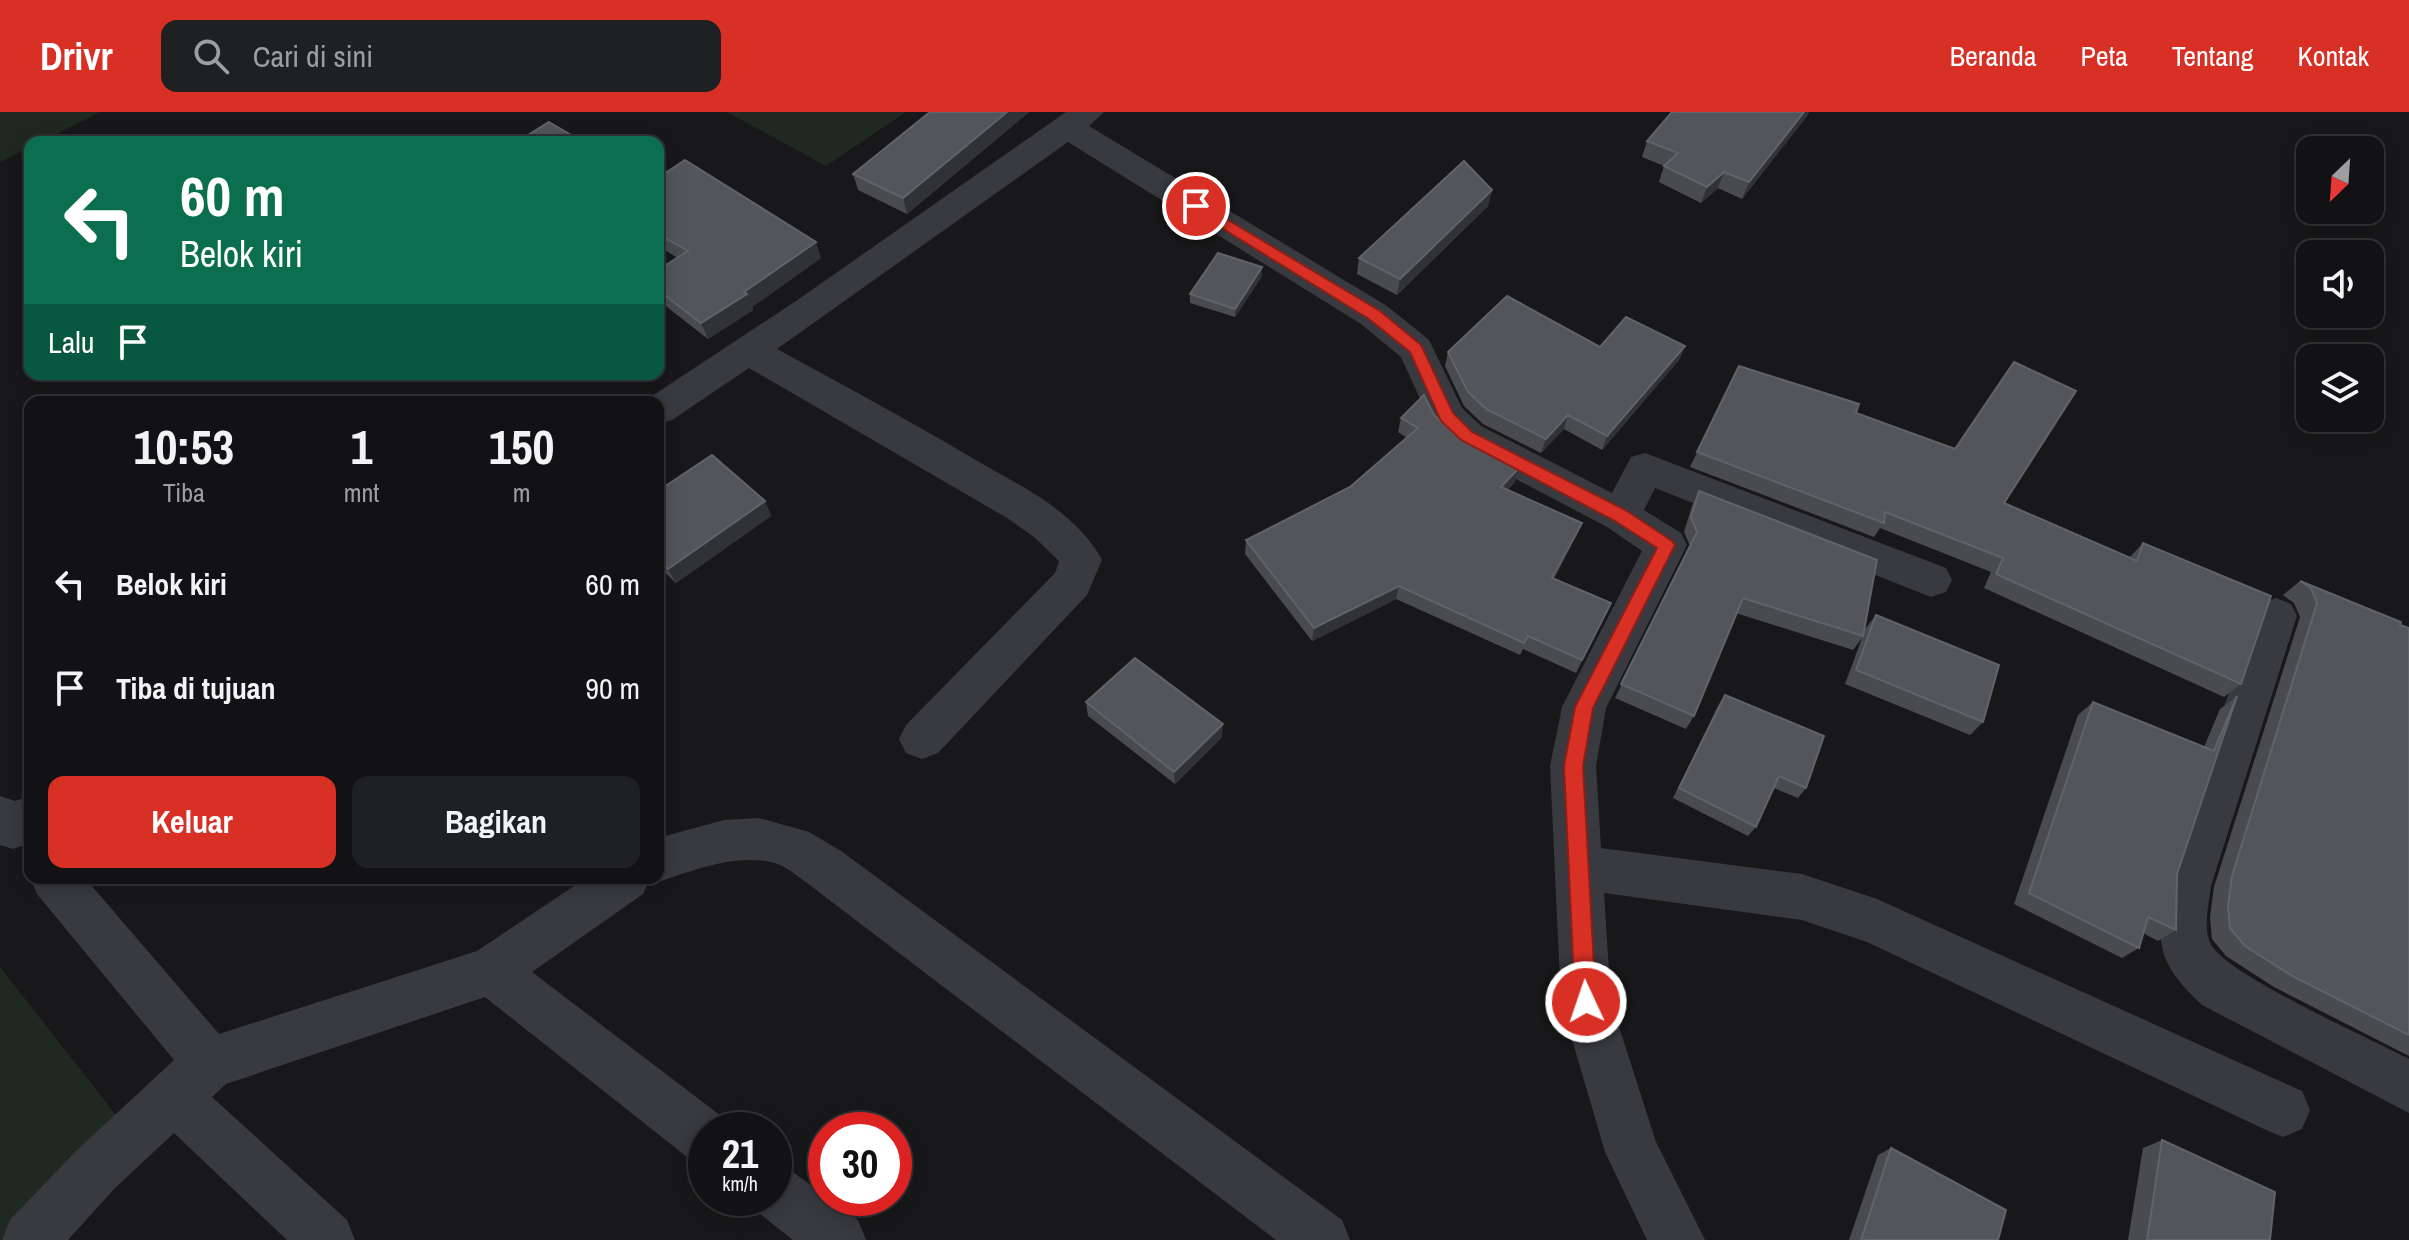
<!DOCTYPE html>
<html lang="id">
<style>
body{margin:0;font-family:"Archivo Narrow",sans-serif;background:#1f2022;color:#f1f3f6;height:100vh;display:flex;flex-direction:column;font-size:30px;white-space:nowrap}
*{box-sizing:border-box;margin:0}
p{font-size:26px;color:#9c9ea0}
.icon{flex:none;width:44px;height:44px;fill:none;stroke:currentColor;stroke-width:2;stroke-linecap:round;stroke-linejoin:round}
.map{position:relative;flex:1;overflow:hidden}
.side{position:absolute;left:24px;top:284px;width:640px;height:488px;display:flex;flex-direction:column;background:#121214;border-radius:16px;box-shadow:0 4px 20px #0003,0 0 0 2px #313234}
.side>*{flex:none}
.guide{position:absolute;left:24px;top:24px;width:640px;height:244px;border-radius:16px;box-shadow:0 4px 20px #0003,0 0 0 2px #313234;background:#0b6e4f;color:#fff;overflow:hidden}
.needle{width:52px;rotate:205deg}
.fabs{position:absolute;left:2296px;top:24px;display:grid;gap:16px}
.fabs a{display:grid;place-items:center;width:88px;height:88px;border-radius:16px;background:#121214;box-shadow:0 4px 20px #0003,0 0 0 2px #313234;font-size:40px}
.speed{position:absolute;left:688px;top:1000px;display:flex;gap:16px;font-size:40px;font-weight:700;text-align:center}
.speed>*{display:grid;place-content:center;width:104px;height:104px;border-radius:50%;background:#121214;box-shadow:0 4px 20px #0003,0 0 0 2px #313234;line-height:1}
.speed small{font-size:20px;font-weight:400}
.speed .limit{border:12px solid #d22;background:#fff;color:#111}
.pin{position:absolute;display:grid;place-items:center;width:68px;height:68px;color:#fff;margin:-34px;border:4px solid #fff;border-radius:50%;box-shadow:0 2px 8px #0007}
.me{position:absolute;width:88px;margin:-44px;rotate:357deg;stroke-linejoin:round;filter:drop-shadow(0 0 6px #0008)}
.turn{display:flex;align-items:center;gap:28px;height:168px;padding:0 24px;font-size:36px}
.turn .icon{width:104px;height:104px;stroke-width:2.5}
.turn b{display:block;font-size:56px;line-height:68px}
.then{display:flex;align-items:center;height:76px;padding:0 24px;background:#0003;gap:16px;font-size:30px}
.eta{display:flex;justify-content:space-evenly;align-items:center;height:136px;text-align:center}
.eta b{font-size:48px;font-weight:800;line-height:56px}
.button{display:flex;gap:16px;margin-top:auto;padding:16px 24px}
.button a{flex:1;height:92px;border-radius:16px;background:#d93025;color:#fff;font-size:32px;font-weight:800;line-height:92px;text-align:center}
.button a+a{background:#1f2022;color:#f1f3f6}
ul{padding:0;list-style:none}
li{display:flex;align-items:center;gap:24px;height:104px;padding:0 24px}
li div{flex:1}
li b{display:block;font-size:30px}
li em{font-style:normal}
header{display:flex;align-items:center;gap:48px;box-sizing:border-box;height:112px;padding:0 40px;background:#d93025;color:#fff}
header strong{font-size:38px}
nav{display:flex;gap:44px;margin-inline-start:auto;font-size:28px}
.search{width:560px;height:72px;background:#1f2022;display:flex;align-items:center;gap:20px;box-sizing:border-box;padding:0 28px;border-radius:16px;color:#9c9ea0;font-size:30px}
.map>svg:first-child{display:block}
.green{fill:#202921}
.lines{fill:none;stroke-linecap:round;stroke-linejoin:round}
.street{fill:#393a3f;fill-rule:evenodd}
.wall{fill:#494b4f}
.shaded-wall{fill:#313235}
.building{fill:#54555b;stroke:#61636a;stroke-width:2}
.route{fill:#d93025;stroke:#8d1f18;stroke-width:2}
</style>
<header>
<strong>Drivr</strong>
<div class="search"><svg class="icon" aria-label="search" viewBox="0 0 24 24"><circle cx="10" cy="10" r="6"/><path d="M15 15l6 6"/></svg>Cari di sini</div>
<nav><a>Beranda</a><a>Peta</a><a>Tentang</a><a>Kontak</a></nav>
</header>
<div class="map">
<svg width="2409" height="1128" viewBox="0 0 2409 1128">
<rect width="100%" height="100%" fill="#18181a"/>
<g class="green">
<polygon points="0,0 100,0 40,30 30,30 30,35 0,50"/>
<polygon points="727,0 906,0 826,54"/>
<polygon points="0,855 116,1003 2,1128 0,1128"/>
</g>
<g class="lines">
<g class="street">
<path d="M 1066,0 L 1104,0 L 1089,14 L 1387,194 L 1429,228 L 1462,296 L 1481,314 L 1612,381 L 1631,345 L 1645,341 L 1946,456 L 1952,468 L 1946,480 L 1931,485 L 1655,376 L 1644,398 L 1681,421 L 1687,433 L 1606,596 L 1596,654 L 1601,736 L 1802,762 L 1877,787 L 2302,979 L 2310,998 L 2302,1017 L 2283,1025 L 2264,1017 L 1867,830 L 1802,808 L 1604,781 L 1611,890 L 1656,1030 L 1705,1128 L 1647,1128 L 1605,1040 L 1561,890 L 1550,654 L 1562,595 L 1642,439 L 1607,415 L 1453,334 L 1433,315 L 1401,245 L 1361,212 L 1068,30 L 777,237 C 843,273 910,309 974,347 C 1020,374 1076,399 1102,448 L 1087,483 L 938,641 L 922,647 L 906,641 L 899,627 L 906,613 L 1055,461 L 1059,450 L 1057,447 L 1034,425 L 1007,406 L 749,256 L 672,308 L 658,312 L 658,290 L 643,290 L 796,189 Z"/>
<path d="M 2276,486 L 2291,492 L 2297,504 L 2211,774 C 2209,792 2202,818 2212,834 C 2230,864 2371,927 2409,947 L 2409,1001 L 2202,893 C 2158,852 2156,833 2163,774 L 2255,504 L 2261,492 Z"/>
<polygon points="0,684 15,689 30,684 30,731 13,737 0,733"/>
<path d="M 759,706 L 809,720 L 841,739 L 1342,1108 L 1350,1128 L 1276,1128 L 807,771 C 797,764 786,754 775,751 C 737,741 694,758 658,770 L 650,767 L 643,782 L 532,860 L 725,1007 L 729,1018 L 706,1018 L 706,1053 L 687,1045 L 485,885 L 226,972 L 212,985 L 347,1108 L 355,1128 L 287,1128 L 174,1021 L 114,1077 L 68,1128 L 2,1128 L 10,1108 L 76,1039 L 174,948 L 37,782 L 30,766 L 85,766 L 219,922 L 477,839 L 586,766 L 658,766 L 658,726 L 724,708 Z"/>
<polygon points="774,1052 793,1060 858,1108 866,1128 793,1128 755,1098 750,1086 774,1086"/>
</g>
</g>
<g class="wall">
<polygon points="930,0 1029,0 907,102 858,78 853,62"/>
<polygon points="1672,0 1809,0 1807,4 1742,87 1718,76 1701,91 1659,70 1664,54 1642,45 1647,29"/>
<polygon points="658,66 821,146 752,195 753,198 708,227 658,188 658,157 678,146 658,134"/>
<polygon points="1492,78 1488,94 1397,183 1357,162 1359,146"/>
<polygon points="1262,155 1262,164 1235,205 1190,191 1190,182"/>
<polygon points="1685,234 1679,248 1602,338 1564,317 1541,341 1483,312 1464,294 1445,254 1448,240"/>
<polygon points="1739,254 1856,301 2004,391 2130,445 2143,431 2241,572 2224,585 1984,476 1991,460 1880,416 1874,425 1690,355"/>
<polygon points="1434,303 1454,322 1515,370 1507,378 1582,411 1576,424 1554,467 1611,491 1576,561 1523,537 1520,543 1396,487 1312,529 1245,442 1246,428 1350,375 1407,326 1398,320 1401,306"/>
<polygon points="658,379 765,389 771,404 676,471 658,454"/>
<polygon points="1699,379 1865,517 1876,503 1983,610 1970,623 1845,572 1862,526 1853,538 1736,501 1694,604 1686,617 1615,586 1690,434 1684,420 1692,394"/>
<polygon points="2300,469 2409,516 2409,944 2274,875 2226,844 2212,827 2210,805 2214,775 2300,505 2294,491 2283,483"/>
<polygon points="1725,583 1806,676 1798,686 1774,676 1756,715 1748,724 1673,686 1718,594"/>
<polygon points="2237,584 2177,762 2176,818 2158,829 2143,821 2139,836 2122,846 2014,792 2078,603 2093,590 2204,635 2220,597"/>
<polygon points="1086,590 1222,625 1175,672 1088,604"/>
<polygon points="2162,1028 2270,1128 2128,1128 2143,1036"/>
<polygon points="1891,1036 1998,1128 1849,1128 1878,1043"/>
</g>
<g class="shaded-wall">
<polygon points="1007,0 1029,0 907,102 903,86"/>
<polygon points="1804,0 1809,0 1807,4 1742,87 1749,70"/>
<polygon points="1724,60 1718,76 1701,91 1707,75"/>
<polygon points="1492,78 1488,94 1397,183 1400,167"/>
<polygon points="816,130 821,146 752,195 753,198 708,227 701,211"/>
<polygon points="1262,155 1262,164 1235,205 1235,197"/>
<polygon points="1685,234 1679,248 1602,338 1607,324"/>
<polygon points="1568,303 1564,317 1541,341 1546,327"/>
<polygon points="1519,356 1515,370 1497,389 1501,375"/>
<polygon points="765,389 771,404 676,471 668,457"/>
<polygon points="1582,411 1576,424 1547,480 1552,466"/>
<polygon points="1399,474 1396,487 1312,529 1314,516"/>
<polygon points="1223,612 1222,625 1175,672 1174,660"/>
</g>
<g class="building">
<polygon points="930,0 1007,0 903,86 853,62"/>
<polygon points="1672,0 1804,0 1749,70 1724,60 1707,75 1664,54 1678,41 1647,29"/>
<polygon points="549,10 583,30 517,30"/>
<polygon points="685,48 816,130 744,180 747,182 701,211 658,178 658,158 688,139 658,122 658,66"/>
<polygon points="1464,49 1492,78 1400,167 1359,146"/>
<polygon points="1218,141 1262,155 1235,197 1190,182"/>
<polygon points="1507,184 1600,235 1626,205 1685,234 1607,324 1568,303 1546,327 1486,297 1468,280 1448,240"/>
<polygon points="2014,250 2076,279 2004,391 2137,449 2143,431 2271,484 2241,572 1996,462 2003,446 1885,400 1884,411 1697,340 1739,254 1859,292 1856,301 1955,337"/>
<polygon points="1424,283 1434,303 1454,322 1519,356 1501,375 1582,411 1552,466 1611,491 1582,548 1528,524 1524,531 1399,474 1314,516 1246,428 1350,375 1418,316 1401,306"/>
<polygon points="712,343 765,389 668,457 658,448 658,379"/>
<polygon points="1699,379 1877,448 1863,524 1743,486 1694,604 1621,572 1697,420 1691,405"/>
<polygon points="2300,469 2401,510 2400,513 2409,516 2409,923 2294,865 2245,834 2230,816 2228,794 2232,764 2317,491 2311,476"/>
<polygon points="1876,503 1999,553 1983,610 1856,558"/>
<polygon points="1135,546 1223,612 1174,660 1086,590"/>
<polygon points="1725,583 1824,624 1806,676 1779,664 1756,715 1679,676"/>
<polygon points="2237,584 2177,762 2176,818 2148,805 2139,836 2029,781 2093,590 2214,639"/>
<polygon points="2162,1028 2275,1080 2270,1128 2147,1128"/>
<polygon points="1891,1036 2006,1098 1998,1128 1861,1128"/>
</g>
<polygon class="route" points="1196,89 1380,199 1421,233 1453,301 1472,320 1627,399 1672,429 1675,433 1593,596 1583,654 1596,890 1593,897 1586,900 1578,897 1575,890 1564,654 1575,595 1657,436 1615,409 1461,328 1441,309 1410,240 1369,207 1191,97 1189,94"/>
</svg>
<div class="fabs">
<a><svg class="needle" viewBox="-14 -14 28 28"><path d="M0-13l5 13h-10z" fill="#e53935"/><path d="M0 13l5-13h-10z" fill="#9c9ea0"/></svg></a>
<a><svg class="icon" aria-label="sound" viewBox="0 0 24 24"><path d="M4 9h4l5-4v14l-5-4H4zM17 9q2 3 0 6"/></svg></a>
<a><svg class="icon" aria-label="layers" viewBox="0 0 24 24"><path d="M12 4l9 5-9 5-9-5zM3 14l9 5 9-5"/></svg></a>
</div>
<div class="speed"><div>21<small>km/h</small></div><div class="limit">30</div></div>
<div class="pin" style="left:1196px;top:94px;background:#d93025"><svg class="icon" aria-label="arrive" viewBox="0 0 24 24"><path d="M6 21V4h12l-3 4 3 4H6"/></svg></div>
<svg class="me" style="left:1586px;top:890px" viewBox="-20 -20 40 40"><circle r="17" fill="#d93025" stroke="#fff" stroke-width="3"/><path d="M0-11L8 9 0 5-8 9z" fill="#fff"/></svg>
<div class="guide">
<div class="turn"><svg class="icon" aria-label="left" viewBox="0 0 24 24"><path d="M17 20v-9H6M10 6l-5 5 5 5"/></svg><div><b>60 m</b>Belok kiri</div></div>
<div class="then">Lalu<svg class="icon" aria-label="arrive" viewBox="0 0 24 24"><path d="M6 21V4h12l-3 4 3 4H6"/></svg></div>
</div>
<section class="side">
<div class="eta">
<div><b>10:53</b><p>Tiba</p></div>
<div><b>1</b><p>mnt</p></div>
<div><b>150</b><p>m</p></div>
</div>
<ul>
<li><svg class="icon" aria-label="left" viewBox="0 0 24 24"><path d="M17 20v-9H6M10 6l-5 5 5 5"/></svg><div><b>Belok kiri</b></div><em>60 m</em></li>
<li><svg class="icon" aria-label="arrive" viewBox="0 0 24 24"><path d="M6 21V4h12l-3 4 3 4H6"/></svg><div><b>Tiba di tujuan</b></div><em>90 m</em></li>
</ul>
<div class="button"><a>Keluar</a><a>Bagikan</a></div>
</section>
</div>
